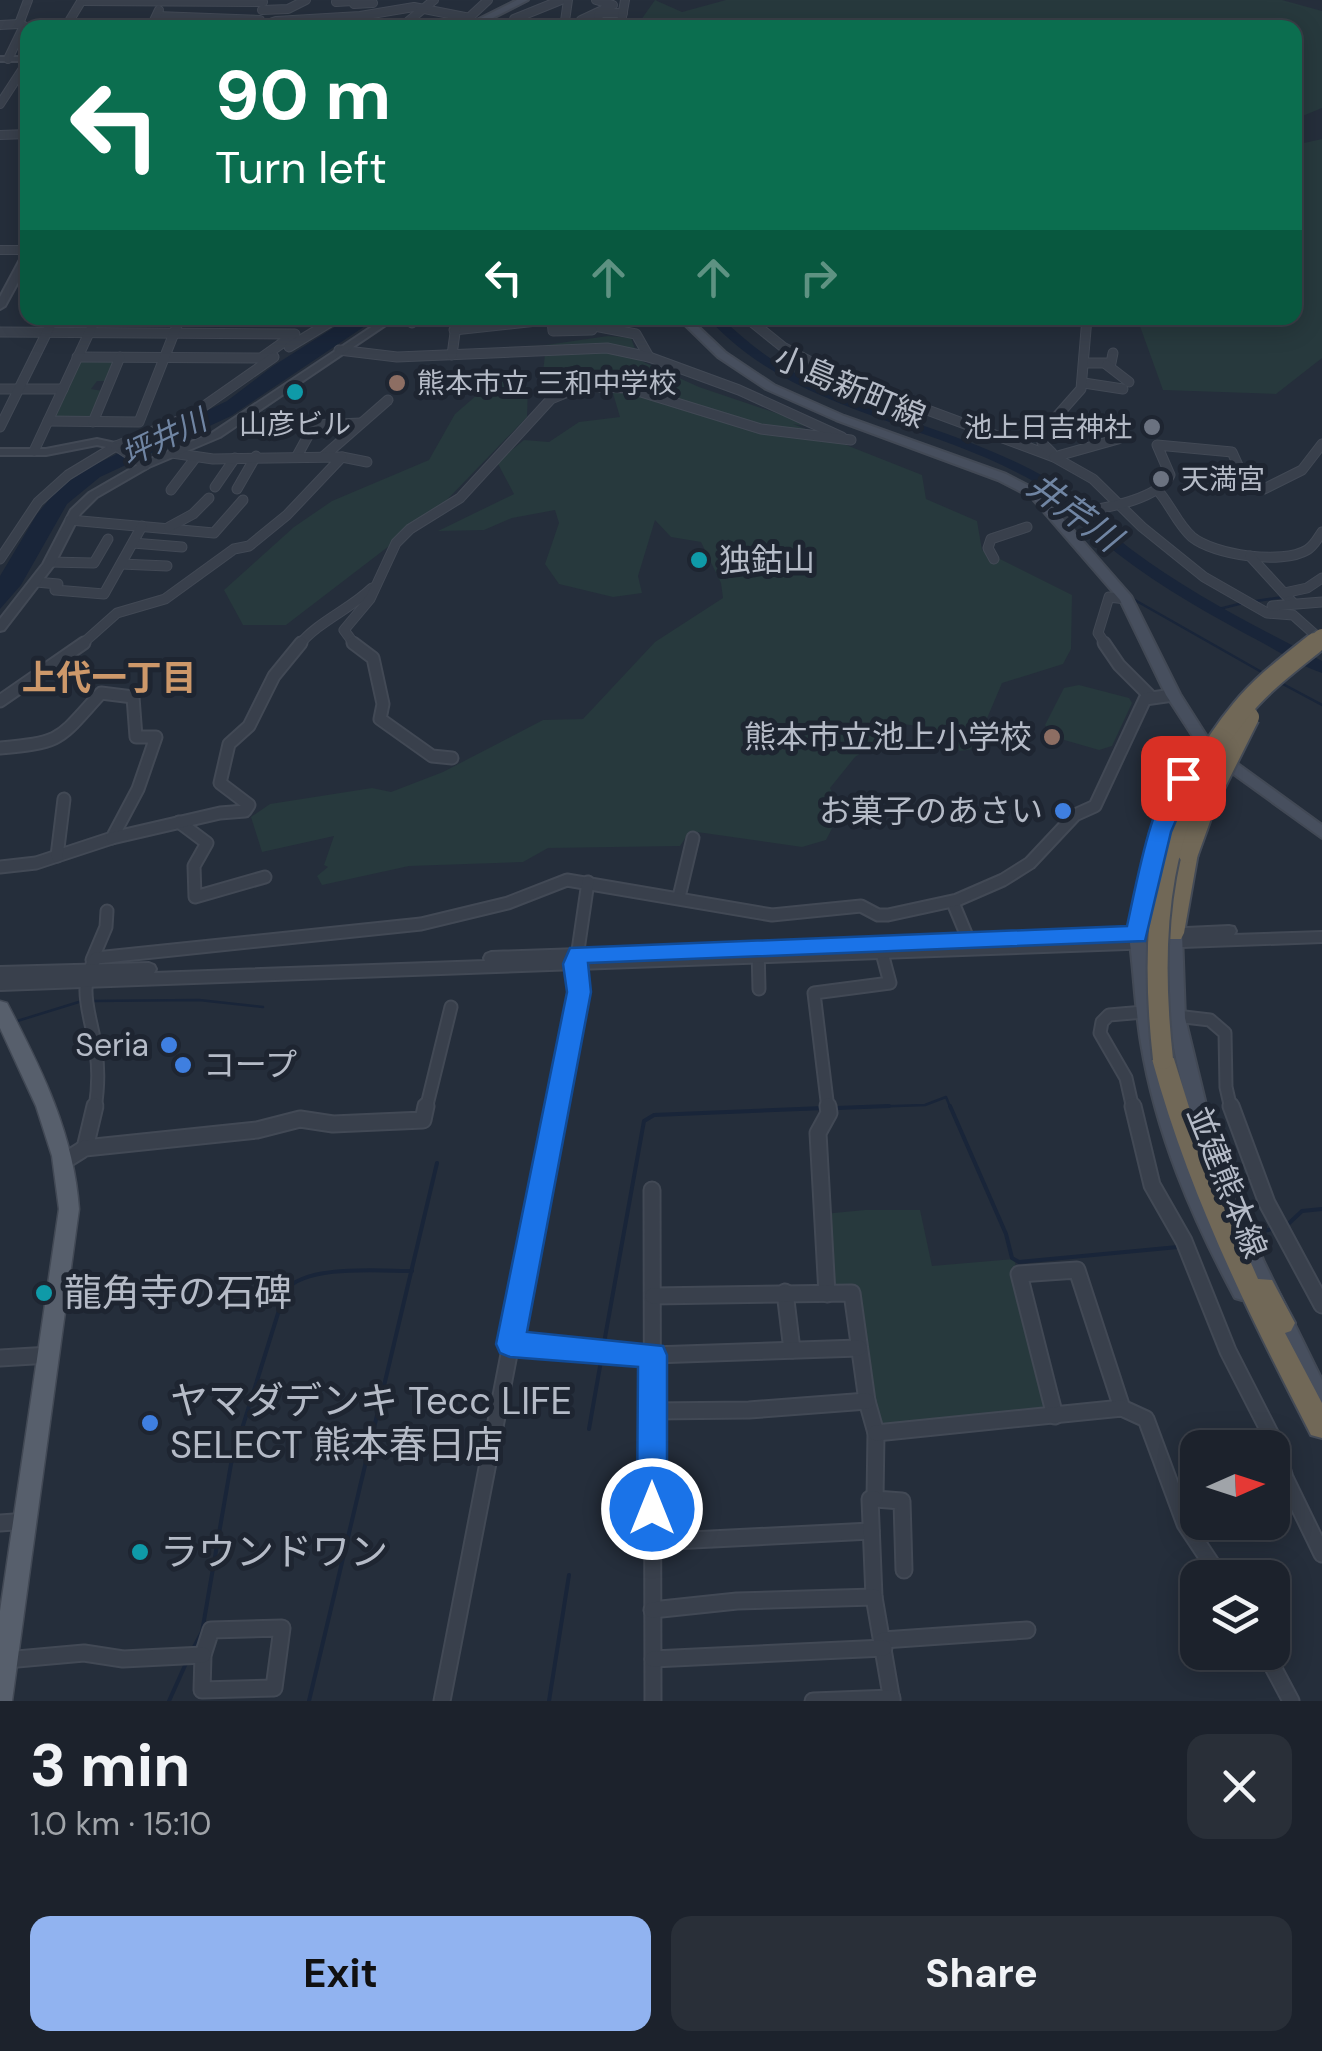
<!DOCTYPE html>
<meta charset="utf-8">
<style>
body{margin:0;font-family:"DM Sans","Noto Sans JP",sans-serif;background:#292f38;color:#f1f3f6;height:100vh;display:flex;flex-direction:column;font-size:38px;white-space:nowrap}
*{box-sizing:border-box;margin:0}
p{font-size:32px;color:#a0a4a9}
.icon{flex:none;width:55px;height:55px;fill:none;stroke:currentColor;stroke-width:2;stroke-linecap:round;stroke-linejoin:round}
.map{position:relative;height:1701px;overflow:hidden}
.side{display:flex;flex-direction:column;background:#1c222c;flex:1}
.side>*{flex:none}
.guide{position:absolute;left:20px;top:20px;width:1282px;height:305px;border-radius:20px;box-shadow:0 5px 25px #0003,0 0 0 2px #3a3f48;background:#0b6e4f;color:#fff;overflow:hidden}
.needle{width:65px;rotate:87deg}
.buttons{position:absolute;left:1180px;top:1430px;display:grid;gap:20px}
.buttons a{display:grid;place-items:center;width:110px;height:110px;border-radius:20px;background:#1c222c;box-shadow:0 5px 25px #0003,0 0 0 2px #3a3f48;font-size:50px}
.pin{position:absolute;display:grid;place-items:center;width:85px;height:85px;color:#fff;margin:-42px;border-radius:20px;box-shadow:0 5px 15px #0006}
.me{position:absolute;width:110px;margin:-55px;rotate:0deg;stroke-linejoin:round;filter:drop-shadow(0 0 8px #0008)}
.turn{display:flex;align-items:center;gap:35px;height:210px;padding:0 30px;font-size:45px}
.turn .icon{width:130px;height:130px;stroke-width:2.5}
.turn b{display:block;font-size:70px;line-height:85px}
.lanes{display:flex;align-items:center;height:95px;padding:0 30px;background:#0003;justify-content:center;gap:50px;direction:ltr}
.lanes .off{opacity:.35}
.round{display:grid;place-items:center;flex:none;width:105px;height:105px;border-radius:20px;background:#292f38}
.summary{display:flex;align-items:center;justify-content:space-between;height:170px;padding:0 30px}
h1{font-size:60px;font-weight:700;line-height:75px}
.action{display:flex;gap:20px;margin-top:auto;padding:20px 30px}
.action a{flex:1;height:115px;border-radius:20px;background:#91b3f0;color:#111;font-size:40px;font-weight:700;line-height:115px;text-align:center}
.action a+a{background:#292f38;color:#f1f3f6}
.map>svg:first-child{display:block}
.green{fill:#27393d}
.water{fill:#192539}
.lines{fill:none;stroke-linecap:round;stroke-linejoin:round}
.stream-far1{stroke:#192539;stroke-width:2.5}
.stream{stroke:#192539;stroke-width:4}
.river{fill:#192539;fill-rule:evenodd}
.minor-far3-casing{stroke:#424955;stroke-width:10}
.minor-far2-casing{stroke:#424955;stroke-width:11}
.minor-far1-casing{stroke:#424955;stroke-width:15}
.minor-casing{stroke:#424955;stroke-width:19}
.tertiary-casing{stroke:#424955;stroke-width:4}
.secondary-casing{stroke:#424955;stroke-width:4}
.primary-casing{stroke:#424955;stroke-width:3}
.motorway-casing{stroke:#444b57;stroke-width:4}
.minor-far3{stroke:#39404c;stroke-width:8}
.minor-far2{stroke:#39404c;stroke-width:9}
.minor-far1{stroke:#39404c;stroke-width:11}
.minor{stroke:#39404c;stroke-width:15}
.tertiary{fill:#39404c;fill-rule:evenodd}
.secondary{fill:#474f5e;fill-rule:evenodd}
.primary{fill:#575f6c;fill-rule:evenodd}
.motorway{fill:#716857;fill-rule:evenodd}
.motorway-bridge-far1-casing{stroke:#444b57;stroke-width:19;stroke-linecap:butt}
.motorway-bridge-casing{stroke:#444b57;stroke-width:24;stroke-linecap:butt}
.motorway-bridge-far1{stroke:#716857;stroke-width:16}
.motorway-bridge{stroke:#716857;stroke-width:20}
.route{fill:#1a73e8;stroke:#114b97;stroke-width:2.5}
.education-dot{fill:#8d6e63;stroke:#1e2531;stroke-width:4}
.culture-dot{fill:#0f9aa8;stroke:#1e2531;stroke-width:4}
.worship-dot{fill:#6b7280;stroke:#1e2531;stroke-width:4}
.shop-dot{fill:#3f7fe0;stroke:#1e2531;stroke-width:4}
.labels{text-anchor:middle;stroke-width:10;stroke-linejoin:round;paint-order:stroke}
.far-poi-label{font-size:28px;fill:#b5bbc7;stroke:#1e2531;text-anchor:start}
.far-water-label{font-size:30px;font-style:italic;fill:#7085a3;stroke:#1e2531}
.street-label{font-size:32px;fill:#b5bbc7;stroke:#1e2531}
.poi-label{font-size:32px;fill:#b5bbc7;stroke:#1e2531;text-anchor:end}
.water-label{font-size:35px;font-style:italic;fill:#7085a3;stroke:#1e2531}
.neighbourhood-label{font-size:35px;font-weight:bold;fill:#cd986a;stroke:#1e2531}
.near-poi-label{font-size:38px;fill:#b5bbc7;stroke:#1e2531;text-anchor:start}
</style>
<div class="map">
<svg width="1322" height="1701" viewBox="0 0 1322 1701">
<rect width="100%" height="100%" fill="#252e3b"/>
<g class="green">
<polygon points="655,0 682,12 726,0 1282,0 1322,11 1322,108 1295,119 1295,28 636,27"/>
<polygon points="1322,139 1322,358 1276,394 1163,390 1137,318 1295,318 1295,145"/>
<polygon points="608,336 631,338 639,360 699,387 823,429 793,424 922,475 926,499 977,521 982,550 1072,595 1071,649 1063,664 1002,683 974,749 960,751 925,727 903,724 855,757 830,788 841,811 826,840 802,847 690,831 680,846 548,848 523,862 409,866 322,885 317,876 328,867 324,865 334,836 262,852 251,817 270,804 372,788 391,792 443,772 543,720 583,719 655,642 723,598 721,583 701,542 671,537 655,520 638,576 642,593 613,597 559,584 545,564 559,523 555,510 512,518 484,530 438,531 514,494 497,462 524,440 549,442 579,422 620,417 612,390 574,383 575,376 559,388 542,382 546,345"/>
<polygon points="117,358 107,381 97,381 91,389 103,391 92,419 52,419 79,360"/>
<polygon points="500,375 528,387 527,417 440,507 286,625 243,625 224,590 294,527 332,501 429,460 455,414"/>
<polygon points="1079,685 1129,698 1132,703 1112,746 1099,750 1047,735 1049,730 1045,725 1064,688"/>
<polygon points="865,1210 920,1210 932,1266 1014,1259 1055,1416 876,1433 852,1294 827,1294 823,1214"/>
</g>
<polygon class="water" points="349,318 377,318 231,416 100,477 67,504 21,585 0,609 0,576 37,514 59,488 92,466 227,401 273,366"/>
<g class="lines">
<g class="stream-far1">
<polyline points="1133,599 1265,674"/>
<polyline points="1256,601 1283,597"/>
<polyline points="1215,610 1243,603"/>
<polyline points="1281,683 1322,705"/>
<polyline points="90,1001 199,1000 263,1007"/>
<polyline points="14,1022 82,1001"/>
<polyline points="837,1108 925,1105 946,1097 951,1109"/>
<polyline points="806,1109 824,1108"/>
</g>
<g class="stream">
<polyline points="950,1106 1006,1234 1012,1258 1019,1262 1178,1247"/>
<polyline points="837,1108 889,1106"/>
<polyline points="1285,1227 1302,1211 1322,1209"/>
<polyline points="1257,1233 1272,1229"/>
<polyline points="604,1343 644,1121 654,1115 824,1108"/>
<polyline points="589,1429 602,1355"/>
<path d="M 193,1649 L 202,1632 L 231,1464 L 285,1291 C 306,1264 379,1271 412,1271"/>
<polyline points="169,1701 187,1661"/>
<polyline points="309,1701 437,1163"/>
<polyline points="549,1701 569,1575"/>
</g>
<path class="river" d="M 708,318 L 721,318 C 743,338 766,358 793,372 C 874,416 965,432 1045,477 C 1079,495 1102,528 1132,550 C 1191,594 1257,627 1322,661 L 1322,673 C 1301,666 1281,653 1261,642 C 1212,616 1162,588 1118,554 C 1091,532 1069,502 1038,484 C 932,421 794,414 708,318 Z"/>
<defs>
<g id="minor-far3">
<polyline points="81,1 263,2"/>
<polyline points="336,2 354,1"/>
<polyline points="354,4 373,3"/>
<polyline points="262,10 288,9 306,0"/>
<polyline points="157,16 260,20"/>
<polyline points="0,25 19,24"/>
<polyline points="259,27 276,21 360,16 414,7 470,18"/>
<polyline points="65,28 82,0"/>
<polyline points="120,28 151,27 159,10"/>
<polyline points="400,28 434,0"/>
<polyline points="458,28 488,0"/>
<polyline points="520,28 514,19 561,0"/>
<polyline points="535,28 539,27"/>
<polyline points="564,28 568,0"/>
<polyline points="583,28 581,20 613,5 596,0"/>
<polyline points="597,28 599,13 623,13"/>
<polyline points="620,28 625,0"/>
<polyline points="8,59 24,26 19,24 28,0"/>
<polyline points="0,104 28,61"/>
<polyline points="0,135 28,134"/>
<polyline points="0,250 28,250"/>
</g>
<g id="minor-far2">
<polyline points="410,318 414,318 412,323"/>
<polyline points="572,318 584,324 636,334 649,357"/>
<polyline points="747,318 783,347 841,378 1054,457 1093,479 1142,527 1204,577 1267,613 1293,615 1321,640"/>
<polyline points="552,320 553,331 592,330"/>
<polyline points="454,330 564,318"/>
<polyline points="0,332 295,334 261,358 77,357"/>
<polyline points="289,347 337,318"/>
<polyline points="339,350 397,357 607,348 649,357 739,390 842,437"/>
<polyline points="452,355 457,318"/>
<polyline points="1084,363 1111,363 1113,353"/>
<polyline points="1107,365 1129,382"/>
<polyline points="1084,383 1123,389"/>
<polyline points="0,389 63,389"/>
<polyline points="48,421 139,422 180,318"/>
<polyline points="93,422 120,357"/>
<polyline points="0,427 54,318"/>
<polyline points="116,446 145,465"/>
<polyline points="34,451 96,318"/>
<polyline points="1052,453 1042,443 1043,432 1081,389 1087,318"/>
<polyline points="297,456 314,425 361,423"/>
<polyline points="324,456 388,400"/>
<polyline points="342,457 367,462"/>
<polyline points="1054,457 1118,439"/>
<polyline points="215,487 235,458"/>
<polyline points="237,489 256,456"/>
<polyline points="171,490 196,457"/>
<path d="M 1159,492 C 1171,506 1178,525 1192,537 C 1214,555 1282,565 1307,550 C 1314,546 1318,538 1322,532"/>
<path d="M 1057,517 C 1086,510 1157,504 1170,475 L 1157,445 L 1232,452 L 1246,483 L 1264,489 L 1302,470 L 1322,444"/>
<polyline points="70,520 214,533 243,500"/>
<polyline points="169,527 193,514 209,498"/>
<polyline points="133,543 182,547"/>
<polyline points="1250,556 1293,603"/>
<polyline points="0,559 38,502 68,475 116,446 190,416 274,357"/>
<polyline points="994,559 988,548 991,539 1027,527"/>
<polyline points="50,562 94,563 108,539"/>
<polyline points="121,564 167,566"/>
<polyline points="36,582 58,584 55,590 104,594 142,526"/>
<polyline points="1284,593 1307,588 1322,578"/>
<polyline points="1272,606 1322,602"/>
<polyline points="81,645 117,613 165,599 234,549 249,546 287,515 342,457 213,459 172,453"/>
<path d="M 299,645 C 319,621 349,610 372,588"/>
<polyline points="355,645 344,630 370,599 396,543 410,529 460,498 551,399 568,392 594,387 628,388 761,429 851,440"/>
<polyline points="1106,645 1098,633 1109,597 1126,599"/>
</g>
<g id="minor-far1">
<polyline points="353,643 373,658 383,704 380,719 432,756 452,758"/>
<polyline points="1104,643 1119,665 1151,697"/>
<polyline points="0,701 84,643"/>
<path d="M 0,748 C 64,742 58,740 101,693 L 133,697 L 136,737 L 156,737 L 138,789 L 112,838 L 36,863 L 0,867"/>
<polyline points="179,822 207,843 194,866 195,897 265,877"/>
<polyline points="112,838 220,813 245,811 249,805 220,783 229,744 249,726 274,676 301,643"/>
<polyline points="57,856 64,799"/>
<polyline points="679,897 693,838"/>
<polyline points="954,905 969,941"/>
<polyline points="758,948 759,989"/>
<polyline points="92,960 106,927 107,911"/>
<polyline points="1176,1016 1210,1020 1225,1033 1226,1087 1231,1109"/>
<path d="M 95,1109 C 98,1090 99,1071 96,1052 C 93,1019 75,988 96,958 L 421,924 L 508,903 L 567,880 L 772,915 L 861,906 L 878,915 L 888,915 L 957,900 L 1003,880 L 1030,863 L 1075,815 L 1095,806 L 1145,699 L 1173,695"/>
<polyline points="426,1109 451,1007"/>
<polyline points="556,1109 579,992 576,964 588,882"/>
<polyline points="828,1109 814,993 890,983 882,953"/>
<polyline points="1133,1109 1126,1078 1100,1033 1102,1022 1109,1015 1144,1012"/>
</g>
<g id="minor">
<polyline points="1133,1106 1152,1185 1184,1241 1228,1351 1274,1441 1285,1478 1322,1554"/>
<polyline points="1231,1106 1267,1203 1322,1305"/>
<polyline points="85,1148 95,1106"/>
<polyline points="66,1160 85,1148 257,1130 300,1119 333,1124 423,1120 426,1106"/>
<polyline points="652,1190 653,1701"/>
<polyline points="785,1292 792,1350"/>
<polyline points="827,1294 818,1133 829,1113 828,1106"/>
<polyline points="653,1296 852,1293 867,1401 876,1433 875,1499 902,1501 904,1570"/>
<polyline points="510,1344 653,1355 859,1348"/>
<polyline points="0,1358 50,1355"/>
<polyline points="653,1411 749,1410 867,1401"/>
<polyline points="1055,1416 1019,1274 1077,1270 1122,1408"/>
<polyline points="876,1433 1122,1408 1146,1419 1185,1524 1221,1578"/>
<polyline points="0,1523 27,1521"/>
<polyline points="652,1542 871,1531"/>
<polyline points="874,1597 870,1499 875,1499"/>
<polyline points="652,1610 737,1601 874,1597 892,1701"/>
<polygon points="282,1628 274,1688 202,1690 203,1655 211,1630"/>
<polyline points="883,1640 1027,1630"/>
<polyline points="1265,1652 1291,1701"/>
<polyline points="653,1659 884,1648"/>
<polyline points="6,1660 84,1653 123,1659 203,1655"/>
<polyline points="442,1701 557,1106"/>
<polyline points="813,1701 892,1698"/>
</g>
<g id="tertiary">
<rect x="0" y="57" width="28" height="4"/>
<polygon points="28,251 28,264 5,306 0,309 0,297 23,254"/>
<polygon points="385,318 396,318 220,437 149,467 97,497 80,514 54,565 4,630 0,631 0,619 43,564 71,510 89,493 141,463 212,433"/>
<polygon points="97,439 120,444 121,446 116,449 97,445 46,455 0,455 0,449 46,449"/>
<polygon points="1229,926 1234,927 1236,931 1234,935 1322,932 1322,942 0,990 0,967 149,963 154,965 156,969 154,973 485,961 484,958 486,954 491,952 664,946 669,947 671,951 669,955 1160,937 1158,934 1160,930 1165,929"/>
</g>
<g id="secondary">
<polygon points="517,0 528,0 473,28 461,28"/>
<polygon points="678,318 689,318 726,353 774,385 844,416 1006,474 1039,491 1131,596 1180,694 1213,746 1322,825 1322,838 1203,752 1166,695 1120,600 1031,497 998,480 836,420 766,389 718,357"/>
<path d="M 1174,927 L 1180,929 L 1182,933 L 1185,1018 L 1209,1117 L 1225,1166 L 1264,1262 L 1322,1380 L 1322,1409 L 1315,1406 C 1255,1288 1184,1143 1168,1010 C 1165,985 1167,959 1166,933 L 1168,929 Z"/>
<path d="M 1137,929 L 1143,931 L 1145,935 L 1158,1047 L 1176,1120 L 1202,1192 L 1251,1292 L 1249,1298 L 1242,1300 L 1235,1298 C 1192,1218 1156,1134 1141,1043 C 1135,1007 1134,971 1129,935 L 1131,931 Z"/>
</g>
<path id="primary" d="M 0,1001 L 7,1003 C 41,1068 74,1134 79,1209 L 12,1701 L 0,1701 L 0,1611 L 59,1209 L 52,1156 L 36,1106 L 0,1028 Z"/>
<g id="motorway">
<polygon points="1160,825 1170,832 1147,935 1144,941 1130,941 1127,935 1150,832"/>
<polygon points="1188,846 1198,853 1184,933 1181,939 1167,939 1164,933 1178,853"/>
<path d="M 1163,1050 L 1171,1053 L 1174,1059 L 1204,1155 L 1258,1279 L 1272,1280 L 1295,1323 L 1291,1331 L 1285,1333 L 1322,1403 L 1322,1438 L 1311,1435 C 1248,1313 1188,1192 1152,1059 L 1155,1053 Z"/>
</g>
</defs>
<use href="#minor-far3" class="minor-far3-casing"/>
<use href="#minor-far2" class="minor-far2-casing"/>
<use href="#minor-far1" class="minor-far1-casing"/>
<use href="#minor" class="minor-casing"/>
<use href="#tertiary" class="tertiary-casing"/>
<use href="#secondary" class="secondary-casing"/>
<use href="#primary" class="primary-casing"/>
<use href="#motorway" class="motorway-casing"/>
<use href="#minor-far3" class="minor-far3"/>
<use href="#minor-far2" class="minor-far2"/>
<use href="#minor-far1" class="minor-far1"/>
<use href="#minor" class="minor"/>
<use href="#tertiary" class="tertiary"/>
<use href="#secondary" class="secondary"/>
<use href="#primary" class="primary"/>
<use href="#motorway" class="motorway"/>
<defs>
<polyline id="motorway-bridge-far1" points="1312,645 1322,637"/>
<g id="motorway-bridge">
<polyline points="1188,853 1206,803 1249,717"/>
<path d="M 1163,1059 C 1149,934 1157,811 1241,710 C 1262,684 1289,664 1315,643"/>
</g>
</defs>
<use href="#motorway-bridge-far1" class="motorway-bridge-far1-casing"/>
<use href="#motorway-bridge" class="motorway-bridge-casing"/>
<use href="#motorway-bridge-far1" class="motorway-bridge-far1"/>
<use href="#motorway-bridge" class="motorway-bridge"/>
</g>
<path class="route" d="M 1183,770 L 1194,778 L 1171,832 L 1145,941 L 588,963 L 591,992 L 527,1332 L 663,1346 L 667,1355 L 667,1509 L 663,1520 L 652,1524 L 641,1520 L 637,1509 L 638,1367 L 510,1357 L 500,1353 L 496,1344 L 567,992 L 563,964 L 570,948 L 1127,926 C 1134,896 1154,778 1183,770 Z"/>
<g class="education-dot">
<circle cx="397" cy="383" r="10"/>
<circle cx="1052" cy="737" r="10"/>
</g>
<g class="culture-dot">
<circle cx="295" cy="392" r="10"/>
<circle cx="699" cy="560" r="10"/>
<circle cx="44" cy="1293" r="10"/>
<circle cx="140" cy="1552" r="10"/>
</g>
<g class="worship-dot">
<circle cx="1152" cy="427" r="10"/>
<circle cx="1161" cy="479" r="10"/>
</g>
<g class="shop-dot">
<circle cx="1063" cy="811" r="10"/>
<circle cx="169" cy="1045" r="10"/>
<circle cx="183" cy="1065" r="10"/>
<circle cx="150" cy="1423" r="10"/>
</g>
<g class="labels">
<g class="far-poi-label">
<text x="417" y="393">熊本市立 三和中学校</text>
<text x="295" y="434" text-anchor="middle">山彦ビル</text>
<text x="1132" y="437" text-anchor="end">池上日吉神社</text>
<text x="1181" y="489">天満宮</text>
</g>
<g class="far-water-label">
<text transform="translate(164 438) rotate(-26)" y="10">坪井川</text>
</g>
<g class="street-label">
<text transform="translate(850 387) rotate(23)" y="11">小島新町線</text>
<text transform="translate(1227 1182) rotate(68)" y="11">並建熊本線</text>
</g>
<g class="poi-label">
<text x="719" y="571" text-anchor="start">独鈷山</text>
<text x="1032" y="748">熊本市立池上小学校</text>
<text x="1043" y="822">お菓子のあさい</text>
<text x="149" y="1056">Seria</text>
<text x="203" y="1076" text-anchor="start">コープ</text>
</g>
<g class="water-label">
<text transform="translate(1074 512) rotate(36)" y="12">井芹川</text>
</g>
<g class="neighbourhood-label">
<text x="109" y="690">上代一丁目</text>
</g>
<g class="near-poi-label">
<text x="64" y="1306">龍角寺の石碑</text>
<text x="170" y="1414">ヤマダデンキ Tecc LIFE<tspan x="170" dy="44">SELECT 熊本春日店</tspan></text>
<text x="160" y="1565">ラウンドワン</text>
</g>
</g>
</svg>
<div class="buttons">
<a><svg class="needle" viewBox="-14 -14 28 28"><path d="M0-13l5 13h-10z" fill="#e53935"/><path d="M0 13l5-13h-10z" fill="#a0a4a9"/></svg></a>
<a><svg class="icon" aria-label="layers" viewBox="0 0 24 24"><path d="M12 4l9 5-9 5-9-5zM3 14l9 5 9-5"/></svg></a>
</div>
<div class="pin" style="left:1183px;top:778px;background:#d93025"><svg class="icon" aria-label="arrive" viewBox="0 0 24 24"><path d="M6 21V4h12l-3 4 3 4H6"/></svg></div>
<svg class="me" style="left:652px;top:1509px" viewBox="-20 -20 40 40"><circle r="17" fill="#1a73e8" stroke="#fff" stroke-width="3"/><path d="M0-11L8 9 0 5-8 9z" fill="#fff"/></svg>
<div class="guide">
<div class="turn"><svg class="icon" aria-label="left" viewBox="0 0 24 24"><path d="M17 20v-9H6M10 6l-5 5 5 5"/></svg><div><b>90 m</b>Turn left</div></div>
<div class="lanes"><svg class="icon" aria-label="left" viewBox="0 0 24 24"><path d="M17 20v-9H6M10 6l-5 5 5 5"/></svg><svg class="icon off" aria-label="ahead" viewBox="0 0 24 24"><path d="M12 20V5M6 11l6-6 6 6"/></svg><svg class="icon off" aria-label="ahead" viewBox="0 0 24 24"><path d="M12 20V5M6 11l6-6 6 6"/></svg><svg class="icon off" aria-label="right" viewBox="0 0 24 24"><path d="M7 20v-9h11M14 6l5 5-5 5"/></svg></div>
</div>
</div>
<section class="side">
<div class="summary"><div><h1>3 min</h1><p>1.0 km · 15:10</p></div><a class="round"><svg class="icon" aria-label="close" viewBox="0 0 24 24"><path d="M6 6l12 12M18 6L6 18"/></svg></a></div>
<div class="action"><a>Exit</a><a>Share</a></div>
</section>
